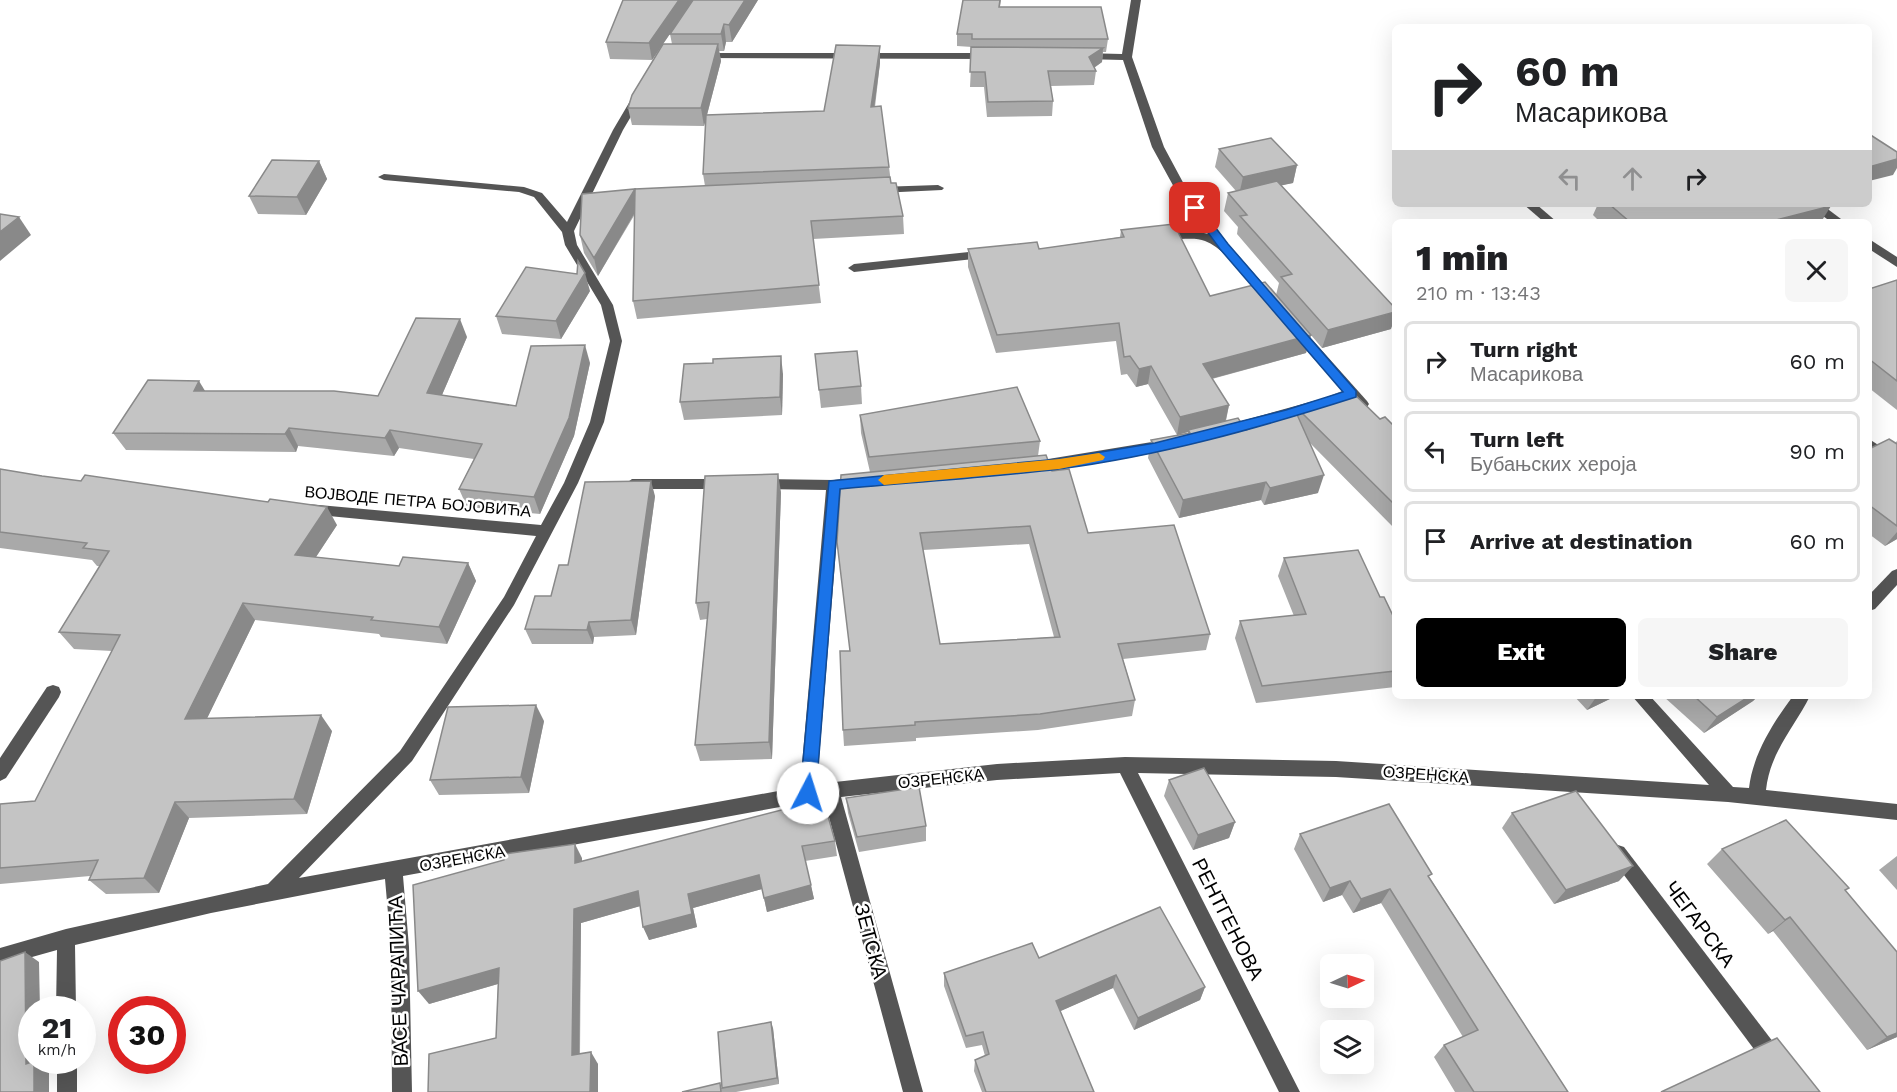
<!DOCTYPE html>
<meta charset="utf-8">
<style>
body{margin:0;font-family:"Work Sans",sans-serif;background:#f6f6f6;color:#202124;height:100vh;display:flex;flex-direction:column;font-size:22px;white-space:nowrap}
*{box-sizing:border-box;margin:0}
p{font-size:20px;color:#757577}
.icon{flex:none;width:33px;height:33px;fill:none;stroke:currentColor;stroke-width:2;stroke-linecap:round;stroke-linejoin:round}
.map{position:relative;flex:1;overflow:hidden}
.side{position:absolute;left:1392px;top:219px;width:480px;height:480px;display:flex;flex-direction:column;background:#fff;border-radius:9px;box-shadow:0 6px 24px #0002}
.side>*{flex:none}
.banner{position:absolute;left:1392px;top:24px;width:480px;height:183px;border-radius:9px;box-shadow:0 6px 24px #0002;background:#fff;color:#202124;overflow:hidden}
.needle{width:39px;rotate:86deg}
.tools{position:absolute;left:1320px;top:954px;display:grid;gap:12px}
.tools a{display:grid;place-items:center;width:54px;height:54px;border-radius:9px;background:#fff;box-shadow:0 6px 24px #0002;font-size:30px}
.speed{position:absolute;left:18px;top:996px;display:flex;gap:12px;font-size:30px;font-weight:700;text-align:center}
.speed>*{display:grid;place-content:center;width:78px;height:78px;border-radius:50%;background:#fff;box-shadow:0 6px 24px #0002;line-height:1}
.speed small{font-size:15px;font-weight:400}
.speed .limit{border:9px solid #d22;background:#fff;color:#111}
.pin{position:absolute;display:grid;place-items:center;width:51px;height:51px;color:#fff;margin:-26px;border-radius:12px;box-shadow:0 3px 9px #0006}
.me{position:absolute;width:66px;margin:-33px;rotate:5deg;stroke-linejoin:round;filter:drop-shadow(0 0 4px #0008)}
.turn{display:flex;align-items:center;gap:21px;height:126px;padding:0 24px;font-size:27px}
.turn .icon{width:78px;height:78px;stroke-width:2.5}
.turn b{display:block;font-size:42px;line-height:51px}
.lanes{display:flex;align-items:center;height:57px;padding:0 24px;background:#0003;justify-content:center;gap:30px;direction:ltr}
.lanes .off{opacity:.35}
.round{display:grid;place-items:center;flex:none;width:63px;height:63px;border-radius:9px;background:#f6f6f6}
.headline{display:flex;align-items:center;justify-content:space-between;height:102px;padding:0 24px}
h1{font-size:36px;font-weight:800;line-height:45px}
.cta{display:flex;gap:12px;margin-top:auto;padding:12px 24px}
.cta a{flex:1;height:69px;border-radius:9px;background:#000;color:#fff;font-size:24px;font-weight:800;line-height:69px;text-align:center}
.cta a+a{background:#f6f6f6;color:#202124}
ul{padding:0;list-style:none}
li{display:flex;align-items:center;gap:18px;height:81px;margin:0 12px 9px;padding:0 12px;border:3px solid #e0e0e0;border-radius:9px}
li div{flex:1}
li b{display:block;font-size:22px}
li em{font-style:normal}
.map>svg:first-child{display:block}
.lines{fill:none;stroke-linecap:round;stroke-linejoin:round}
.minor{fill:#555;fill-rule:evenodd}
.wall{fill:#a9a9a9;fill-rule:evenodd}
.shaded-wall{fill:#898989}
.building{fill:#c4c4c4;stroke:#898989;stroke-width:1.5;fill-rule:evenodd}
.route{fill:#1a73e8;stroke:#114b97;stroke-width:1.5}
.slow{fill:#f59e0b}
.labels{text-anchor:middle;stroke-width:5;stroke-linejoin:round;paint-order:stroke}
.street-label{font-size:16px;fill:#000;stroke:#fff}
.near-street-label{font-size:20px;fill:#000;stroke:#fff}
</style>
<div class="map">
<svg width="1897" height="1092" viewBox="0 0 1897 1092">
<rect width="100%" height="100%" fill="#fff"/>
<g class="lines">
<g class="minor">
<path d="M 1131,0 L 1141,0 L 1132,57 L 1164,147 L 1186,188 L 1228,244 L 1273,295 L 1275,298 L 1273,301 L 1265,301 C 1249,283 1227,249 1205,241 C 1191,235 1164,244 1155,236 C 1167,226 1194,230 1208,234 L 1175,189 L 1152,147 L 1123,60 L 1082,59 L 1077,56 L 1082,53 L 1122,54 Z"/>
<polygon points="701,53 989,53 994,56 989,59 697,58 696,56"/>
<path d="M 638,93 L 643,96 L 623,130 L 574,231 L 577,245 L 613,305 L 622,341 L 604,422 L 578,483 L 514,605 L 412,761 L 299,878 L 800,787 L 826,490 L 761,489 L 754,484 L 761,479 L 834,480 L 860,477 L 867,482 L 860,487 L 841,489 L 817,784 L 997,764 L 1125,757 L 1336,761 L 1709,785 L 1632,696 L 1650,696 L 1733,787 L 1749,788 C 1753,754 1773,723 1793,696 L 1810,696 C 1794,728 1770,752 1766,790 L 1897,804 L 1897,820 L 1728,802 L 1336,777 L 1138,773 L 1300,1092 L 1279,1092 L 1120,773 L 997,780 L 841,797 L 923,1092 L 903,1092 L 824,799 L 403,876 L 409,947 L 412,1092 L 392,1092 L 391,947 L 385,879 L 211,913 L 75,945 L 76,1010 L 56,1010 L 57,950 L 0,966 L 0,948 L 66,929 L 268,884 L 400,751 L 504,597 L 536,536 L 308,514 L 303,513 L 301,509 L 303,505 L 308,504 L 541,525 L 564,483 L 590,422 L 610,341 L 601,305 L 565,245 L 562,232 L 534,197 L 519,192 L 384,180 L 378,177 L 384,174 L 524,187 L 542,193 L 567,222 L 613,130 L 633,96 Z"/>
<polygon points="938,185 944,188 942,190 879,193 873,190 879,187"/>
<polygon points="1523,204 1536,204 1557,222 1544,222"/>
<polygon points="1807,204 1821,204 1845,222 1831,222"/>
<polygon points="1869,239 1897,257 1897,267 1869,249"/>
<polygon points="988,250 994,254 992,257 854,272 848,268 854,264"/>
<polygon points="1296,326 1301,327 1367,401 1369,404 1367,407 1357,407 1291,333 1290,330"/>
<polygon points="1317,400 1322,402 1324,405 1322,408 1225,435 1218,430 1220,427"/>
<polygon points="1170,439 1177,444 1175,448 1059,469 1030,472 1023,467 1030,462"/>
<polygon points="1869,439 1897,457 1897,469 1869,451"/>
<polygon points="632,479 725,479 732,484 725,489 632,489 625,484"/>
<polygon points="1897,569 1897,585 1875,609 1869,611 1869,595 1892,571"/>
<polygon points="53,685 59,687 61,692 59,697 6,778 0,781 0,758 47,687"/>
<polygon points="1618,845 1624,847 1806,1085 1809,1092 1786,1092 1612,859 1609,853 1612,847"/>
<rect x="57" y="1060" width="20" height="32"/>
</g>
</g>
<g class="wall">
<polygon points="758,0 732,42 726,42 724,51 719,51 721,61 707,115 824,111 880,46 880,63 875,107 889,167 891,183 903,216 904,234 813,239 821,303 637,319 633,301 635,214 598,276 584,253 580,235 635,189 635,192 705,186 703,174 706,119 704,126 632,125 628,108 672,44 670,34 652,60 610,59 606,42"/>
<polygon points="963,0 1001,0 1000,7 1108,39 1106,52 1103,52 1102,62 1094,68 1096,71 1094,85 1051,86 1053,101 1052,116 987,117 984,87 970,87 972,47 957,46 957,34"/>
<polygon points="1219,149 1297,165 1293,183 1281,185 1391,329 1322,348 1311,335 1306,353 1212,379 1229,405 1226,421 1246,430 1297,415 1298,409 1380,419 1395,427 1395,529 1310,443 1318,493 1264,505 1261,500 1179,518 1148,458 1151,440 1188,433 1188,432 1177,435 1148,384 1136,387 1127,374 1121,375 1116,341 996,353 968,267 968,249 1039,249 1120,237 1121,230 1210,296 1276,295 1279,283 1237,234 1238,227 1224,211 1228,193 1236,191 1215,167"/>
<polygon points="319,161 327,179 306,215 258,214 249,196"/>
<polygon points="1598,204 1828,204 1821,222 1600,222 1593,215"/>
<polygon points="1897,280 1897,410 1869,388 1869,289"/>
<polygon points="590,291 561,339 502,334 496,316"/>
<polygon points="467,337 442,395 516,406 590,363 574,436 540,514 467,507 459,489 474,459 399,448 394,456 298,446 296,452 126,450 113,433 205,391 378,396"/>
<polygon points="815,354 861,386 862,404 821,408"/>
<polygon points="783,374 782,415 684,420 680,402"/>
<path d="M 860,415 L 1040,441 L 1038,456 L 1052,471 L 1088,533 L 1210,634 L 1206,650 L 1123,659 L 1135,700 L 1132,716 L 1038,730 L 916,738 L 916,741 L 844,746 L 843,730 L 850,651 L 870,472 L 861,433 ZM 1029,544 L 1054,637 L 940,644 L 923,550 Z"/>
<polygon points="1897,441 1897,539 1885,546 1869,534 1869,446 1871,448 1895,443"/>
<polygon points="0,469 337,525 316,557 399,566 468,563 476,581 447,644 381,637 379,634 255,620 207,718 332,731 307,814 189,818 159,893 106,894 89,880 90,876 0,884 0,804 35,801 112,651 74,649 59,632 100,566 97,566 92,560 0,548"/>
<polygon points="781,492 772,759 700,761 695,745 707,619 700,620 696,603"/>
<polygon points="655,496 636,635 594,637 593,644 532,644 525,629 551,596 568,565"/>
<polygon points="1284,558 1380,597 1395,620 1395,687 1256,703 1235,638 1240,621 1294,616 1278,576"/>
<polygon points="1574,696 1616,696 1587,710"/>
<polygon points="1663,696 1758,696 1753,701 1704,733"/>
<polygon points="544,721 529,793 439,795 430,780"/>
<polygon points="1169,780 1235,822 1229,838 1193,850 1164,796"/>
<polygon points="846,798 926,826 926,841 859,852 848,813"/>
<polygon points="1512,813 1619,881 1554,904 1502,828"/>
<polygon points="1300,834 1430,878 1568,1092 1455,1092 1434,1057 1444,1045 1463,1037 1381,903 1353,913 1342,895 1323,902 1294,849"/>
<polygon points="835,841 837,856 805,861 814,899 767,912 762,889 693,908 697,927 649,940 640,906 581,923 580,1054 598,1064 598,1092 428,1092 496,1038 498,984 429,1004 582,858 582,862"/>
<polygon points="1722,849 1897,952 1897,1037 1867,1050 1773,931 1768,934 1707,864"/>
<polygon points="1897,856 1897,890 1879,870"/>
<polygon points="1039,958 1205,987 1200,1000 1134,1030 1113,988 1060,1011 1094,1092 982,1092 974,1071 975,1060 985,1056 982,1045 966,1048 944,986 944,973"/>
<polygon points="773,1028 779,1084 736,1092 682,1092 722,1088"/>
</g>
<g class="shaded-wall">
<polygon points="679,0 693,0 652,60 649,43"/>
<polygon points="745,0 758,0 732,42 729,25"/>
<polygon points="724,24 726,42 724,51 721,34"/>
<polygon points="718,44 721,61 704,126 701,108"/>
<polygon points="880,46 880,63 872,124 871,107"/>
<polygon points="1103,48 1102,62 1089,71 1089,57"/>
<polygon points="1897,159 1897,168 1893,175 1869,181 1869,167"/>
<polygon points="319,161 327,179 306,215 297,197"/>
<polygon points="1297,165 1293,183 1239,195 1243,177"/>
<polygon points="635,189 638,207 598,276 594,258"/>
<polygon points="1831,206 1821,222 1768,222"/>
<polygon points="19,217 31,235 0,261 0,232"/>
<polygon points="585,273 590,291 561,339 556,321"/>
<polygon points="1395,312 1395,318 1391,329 1322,348 1328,330"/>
<polygon points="460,319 467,337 435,411 427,393"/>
<polygon points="1311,335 1306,353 1199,382 1203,364"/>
<polygon points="585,345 590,363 574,436 540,514 534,497"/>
<polygon points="781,356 783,374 782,415 780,397"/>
<polygon points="1151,366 1148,384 1136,387 1139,369"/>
<polygon points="199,381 210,399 194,391"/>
<polygon points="1229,405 1225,423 1188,430 1188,432 1177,435 1180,417"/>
<polygon points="289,428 298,446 296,452 285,434"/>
<polygon points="390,430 399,448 394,456 385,438"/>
<polygon points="778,474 781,492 772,759 769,742"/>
<polygon points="1324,475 1318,493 1264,505 1270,488"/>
<polygon points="651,481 655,496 636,635 631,620"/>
<polygon points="1266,482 1261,500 1179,518 1183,500"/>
<polygon points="327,507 337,525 306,572 295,555"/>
<polygon points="1897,532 1897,539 1885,546"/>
<polygon points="468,563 476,581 447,644 439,627"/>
<polygon points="243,603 255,620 199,735 185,719"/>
<polygon points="589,622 594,637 593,644 587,630"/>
<polygon points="1597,696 1616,696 1587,710"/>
<polygon points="1750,696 1758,696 1753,701 1704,733 1717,717"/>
<polygon points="536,705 544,721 529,793 521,777"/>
<polygon points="321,715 332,731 307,814 294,799"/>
<polygon points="175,802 189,818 159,893 144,878"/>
<polygon points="1235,822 1229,838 1193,850 1198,835"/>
<polygon points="575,844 582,858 582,878 575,863"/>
<polygon points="1633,866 1619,881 1554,904 1566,890"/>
<polygon points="759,875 762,889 693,908 697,927 649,940 643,927 688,894"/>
<polygon points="1350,881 1342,895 1323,902 1330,888"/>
<polygon points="811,885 814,899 767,912 764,898"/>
<polygon points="1390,889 1381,903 1353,913 1361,899"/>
<polygon points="638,891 644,905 581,923 579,1067 572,1055 574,909"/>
<polygon points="1790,917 1773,931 1768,934 1785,920"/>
<polygon points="25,952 39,962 40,1010 32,1010 32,1060 41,1060 41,1065 49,1070 49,1092 34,1092 26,1064"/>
<polygon points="499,968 508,981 429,1004 418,991"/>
<polygon points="1116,975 1113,988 1054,1014 1056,1001"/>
<polygon points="1205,987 1200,1000 1134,1030 1138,1018"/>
<polygon points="771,1022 773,1028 779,1084 777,1078"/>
<polygon points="1897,1033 1897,1037 1867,1050 1887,1037"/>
<polygon points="591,1052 598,1064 598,1092 590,1092"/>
</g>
<g class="building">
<polygon points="623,0 679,0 649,43 606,42"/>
<polygon points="693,0 745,0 729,25 724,24 721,34 670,34"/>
<polygon points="963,0 1000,0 999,7 1101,7 1108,39 972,39 972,34 957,34"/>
<polygon points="663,44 718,44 701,108 628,108 632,95"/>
<polygon points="836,45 880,46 871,107 881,106 889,167 703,174 706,115 824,111"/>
<polygon points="971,47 1103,48 1089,57 1096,71 1048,71 1053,101 988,102 985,72 970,72"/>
<polygon points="1869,134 1897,152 1897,159 1869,167"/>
<polygon points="1271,138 1297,165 1243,177 1219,149"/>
<polygon points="272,160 319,161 297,197 249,196"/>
<polygon points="890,177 891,183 896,183 903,216 811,221 819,285 633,301 635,189"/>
<polygon points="1277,181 1395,308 1395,312 1328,330 1281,277 1292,274 1240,216 1247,215 1228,193"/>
<polygon points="635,189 594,258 580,235 582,194"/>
<polygon points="1609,204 1828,204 1831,206 1768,222 1630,222"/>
<polygon points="0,214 19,217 0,232"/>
<polygon points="1174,224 1210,296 1265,282 1311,335 1203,364 1229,405 1180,417 1151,366 1139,369 1130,356 1124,357 1119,323 997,335 968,249 1037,242 1039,249 1124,237 1121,230"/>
<polygon points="578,261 585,273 556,321 496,316 526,267 577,274"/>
<polygon points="1897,280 1897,381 1869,359 1869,289"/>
<polygon points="416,318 460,319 427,393 516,406 531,346 585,345 569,418 534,497 459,489 482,444 390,430 385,438 289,428 285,434 113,433 148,380 199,381 194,391 334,391 378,396"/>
<polygon points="857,351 861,386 819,390 815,354"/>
<polygon points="781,356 780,397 680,402 684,364 713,363 713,359"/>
<polygon points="1017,387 1040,441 869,457 860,415"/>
<polygon points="1349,389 1380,419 1385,417 1395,427 1395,505 1298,409"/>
<polygon points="1295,410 1324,475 1270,488 1266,482 1183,500 1151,440 1190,433 1188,430 1238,418 1246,430"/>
<polygon points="1889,439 1897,444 1897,526 1869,505 1869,446 1871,448"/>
<path d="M 1046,455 L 1052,471 L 1069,469 L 1088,533 L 1174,525 L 1210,634 L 1118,644 L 1135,700 L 1040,714 L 915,722 L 915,725 L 843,730 L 840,651 L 850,651 L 837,542 L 841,475 ZM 1030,526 L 1060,637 L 940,644 L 920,533 Z"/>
<polygon points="0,469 42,476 81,481 85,475 268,502 270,499 327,507 295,555 399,566 403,557 468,563 439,627 371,620 373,617 243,603 185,719 321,715 294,799 175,802 144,878 89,880 98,860 0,868 0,804 35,801 120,635 59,632 109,551 83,548 87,543 0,532"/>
<polygon points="778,474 769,742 695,745 709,602 696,603 705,476"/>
<polygon points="651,481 631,620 589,622 587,630 525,629 535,596 551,596 559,565 568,565 585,482"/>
<polygon points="1358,550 1380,597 1384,597 1395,620 1395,671 1262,686 1240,621 1306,614 1284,558"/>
<polygon points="1694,696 1750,696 1717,717"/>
<polygon points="536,705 521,777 430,780 448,707"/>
<polygon points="1204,768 1235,822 1198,835 1169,780"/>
<polygon points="919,787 926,826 857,837 846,798"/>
<polygon points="1576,791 1633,866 1566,890 1512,813"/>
<polygon points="824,802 835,841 802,846 811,885 764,898 759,875 688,894 692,914 643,927 638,891 574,909 572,1055 591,1052 590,1092 428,1092 429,1054 496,1038 499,968 418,991 413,885 504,860 505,854 575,844 575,863 801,805"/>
<polygon points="1389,804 1432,874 1428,876 1568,1092 1474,1092 1444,1045 1478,1030 1390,889 1361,899 1350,881 1330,888 1300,834"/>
<polygon points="1786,820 1849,888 1845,890 1897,952 1897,1033 1887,1037 1790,917 1785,920 1722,849"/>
<polygon points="1160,907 1205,987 1138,1018 1116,975 1056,1001 1094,1092 986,1092 975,1060 989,1054 983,1032 966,1036 944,973 1032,943 1039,958"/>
<polygon points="25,952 26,1064 34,1061 34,1092 0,1092 0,961"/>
<polygon points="771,1022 777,1078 722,1088 718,1032"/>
<polygon points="1777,1038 1820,1092 1661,1092"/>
<polygon points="720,1083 721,1092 682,1092"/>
</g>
<path class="route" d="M 1195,205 L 1199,206 L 1228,244 L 1356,391 L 1356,397 C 1259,428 1160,456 1059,469 C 986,478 913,482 840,489 L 816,793 L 814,798 L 808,800 L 803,798 L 800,793 L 829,481 L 1059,459 L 1155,443 L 1286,410 L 1343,392 L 1220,249 L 1190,208 Z"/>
<polygon class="slow" points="1099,453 1105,457 1103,460 1059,469 884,485 878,480 884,475 1059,459"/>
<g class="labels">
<g class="street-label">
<text transform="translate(418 501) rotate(5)" y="6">ВОЈВОДЕ ПЕТРА БОЈОВИЋА</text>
<text transform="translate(1426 774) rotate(4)" y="6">ОЗРЕНСКА</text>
<text transform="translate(941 778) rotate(-6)" y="6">ОЗРЕНСКА</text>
<text transform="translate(462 858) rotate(-10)" y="6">ОЗРЕНСКА</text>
</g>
<g class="near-street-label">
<text transform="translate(1228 919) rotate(63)" y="7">РЕНТГЕНОВА</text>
<text transform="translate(1700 924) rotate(53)" y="7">ЧЕГАРСКА</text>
<text transform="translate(871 941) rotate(75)" y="7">ЗЕТСКА</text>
<text transform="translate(398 981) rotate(-92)" y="7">ВАСЕ ЧАРАПИЋА</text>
</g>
</g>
</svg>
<div class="tools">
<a><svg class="needle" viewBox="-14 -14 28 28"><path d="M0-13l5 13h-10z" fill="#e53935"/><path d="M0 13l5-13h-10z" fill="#757577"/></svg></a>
<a><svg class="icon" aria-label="layers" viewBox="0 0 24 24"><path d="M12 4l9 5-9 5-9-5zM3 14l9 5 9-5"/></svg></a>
</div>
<div class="speed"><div>21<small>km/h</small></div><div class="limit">30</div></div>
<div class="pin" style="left:1195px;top:208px;background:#d93025"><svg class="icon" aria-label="arrive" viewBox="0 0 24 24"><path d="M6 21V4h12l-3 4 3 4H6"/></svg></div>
<svg class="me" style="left:808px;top:793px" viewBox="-20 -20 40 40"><circle r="19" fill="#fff"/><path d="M0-13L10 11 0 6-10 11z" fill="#1a73e8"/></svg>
<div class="banner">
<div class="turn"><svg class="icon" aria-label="right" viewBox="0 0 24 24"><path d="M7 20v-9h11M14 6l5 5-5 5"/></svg><div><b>60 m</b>Масарикова</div></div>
<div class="lanes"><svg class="icon off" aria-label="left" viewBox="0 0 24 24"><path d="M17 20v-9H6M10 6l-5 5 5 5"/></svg><svg class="icon off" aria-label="ahead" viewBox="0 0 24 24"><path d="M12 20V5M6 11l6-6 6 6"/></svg><svg class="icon" aria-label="right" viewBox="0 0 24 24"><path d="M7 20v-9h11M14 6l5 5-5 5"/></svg></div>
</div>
<section class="side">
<div class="headline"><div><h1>1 min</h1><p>210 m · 13:43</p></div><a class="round"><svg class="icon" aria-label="close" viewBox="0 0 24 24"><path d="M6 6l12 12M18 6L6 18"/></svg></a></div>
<ul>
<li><svg class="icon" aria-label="right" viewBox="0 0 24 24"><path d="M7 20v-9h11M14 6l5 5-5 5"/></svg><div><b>Turn right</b><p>Масарикова</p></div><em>60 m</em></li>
<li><svg class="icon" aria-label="left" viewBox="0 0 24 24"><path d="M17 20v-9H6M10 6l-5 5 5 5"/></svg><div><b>Turn left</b><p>Бубањских хероја</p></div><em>90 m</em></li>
<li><svg class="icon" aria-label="arrive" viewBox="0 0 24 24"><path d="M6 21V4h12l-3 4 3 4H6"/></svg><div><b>Arrive at destination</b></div><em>60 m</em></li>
</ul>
<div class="cta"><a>Exit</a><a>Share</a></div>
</section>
</div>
